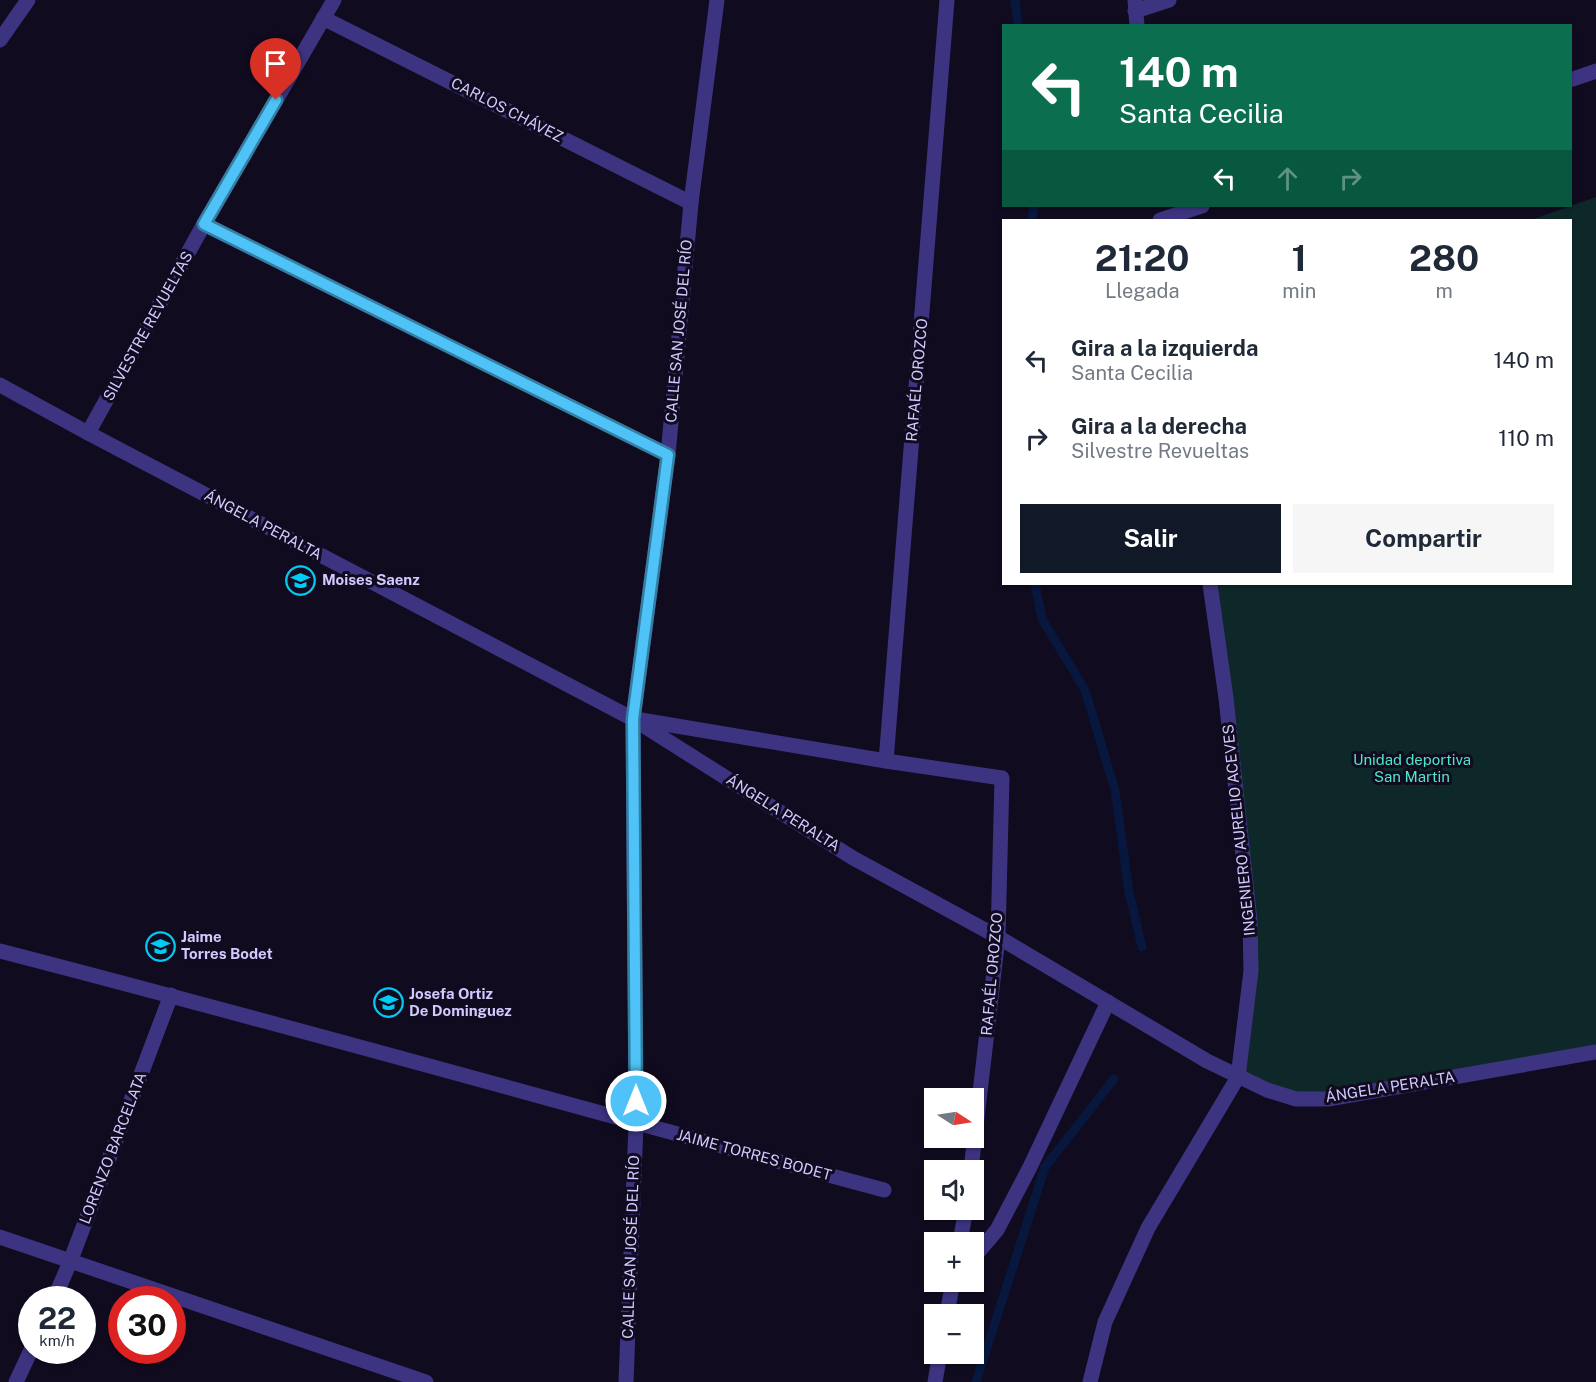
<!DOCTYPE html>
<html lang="es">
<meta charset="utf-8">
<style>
body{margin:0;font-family:"Public Sans",sans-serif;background:#f6f6f7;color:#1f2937;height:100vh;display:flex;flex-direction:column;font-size:22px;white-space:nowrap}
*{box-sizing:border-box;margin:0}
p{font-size:20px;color:#747a83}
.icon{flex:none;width:33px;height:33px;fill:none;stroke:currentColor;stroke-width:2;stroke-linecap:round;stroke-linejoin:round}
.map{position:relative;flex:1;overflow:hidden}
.details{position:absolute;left:1002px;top:219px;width:570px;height:366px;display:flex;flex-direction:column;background:#fff;border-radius:0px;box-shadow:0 2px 4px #0004}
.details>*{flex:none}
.banner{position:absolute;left:1002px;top:24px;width:570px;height:183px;border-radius:0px;box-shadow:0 2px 4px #0004;background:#0b6e4f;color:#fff;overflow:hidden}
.needle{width:39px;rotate:102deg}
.fabs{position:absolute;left:924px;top:1088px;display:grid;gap:12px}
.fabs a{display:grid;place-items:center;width:60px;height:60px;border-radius:0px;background:#fff;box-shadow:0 2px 4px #0004;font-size:30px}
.speed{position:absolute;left:18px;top:1286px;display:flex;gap:12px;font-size:30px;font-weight:700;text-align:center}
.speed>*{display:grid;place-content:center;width:78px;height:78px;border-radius:50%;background:#fff;box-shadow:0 2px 4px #0004;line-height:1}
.speed small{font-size:15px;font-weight:400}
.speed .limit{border:9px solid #d22;background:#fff;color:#111}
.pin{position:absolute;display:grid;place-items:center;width:51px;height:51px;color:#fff;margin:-62px -26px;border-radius:50% 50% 50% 0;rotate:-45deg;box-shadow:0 0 6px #0007}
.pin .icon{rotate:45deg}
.me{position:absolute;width:66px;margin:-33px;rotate:0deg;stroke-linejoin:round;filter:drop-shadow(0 0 4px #0008)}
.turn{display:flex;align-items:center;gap:21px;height:126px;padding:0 18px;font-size:27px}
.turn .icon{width:78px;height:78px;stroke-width:2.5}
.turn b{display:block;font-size:42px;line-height:51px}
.lanes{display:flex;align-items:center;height:57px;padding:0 18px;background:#0003;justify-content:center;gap:30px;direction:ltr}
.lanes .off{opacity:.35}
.eta{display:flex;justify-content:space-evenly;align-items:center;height:102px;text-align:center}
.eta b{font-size:36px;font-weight:700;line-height:42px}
.primary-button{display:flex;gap:12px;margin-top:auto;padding:12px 18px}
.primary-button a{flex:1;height:69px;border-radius:0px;background:#111827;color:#fff;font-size:24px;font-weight:700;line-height:69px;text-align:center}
.primary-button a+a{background:#f6f6f7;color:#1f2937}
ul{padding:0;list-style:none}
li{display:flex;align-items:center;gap:18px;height:78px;padding:0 18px}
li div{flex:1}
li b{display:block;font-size:22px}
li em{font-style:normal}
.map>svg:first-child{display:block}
.green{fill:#0e2829}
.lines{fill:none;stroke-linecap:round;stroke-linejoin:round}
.stream{stroke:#07173d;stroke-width:9}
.minor{stroke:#3c3480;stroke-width:15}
.route-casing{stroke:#337fa1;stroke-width:15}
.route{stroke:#4fc3f7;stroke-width:10}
.labels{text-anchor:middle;stroke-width:6;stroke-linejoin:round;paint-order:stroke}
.street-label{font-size:15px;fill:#d3c9ff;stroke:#100b1f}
.poi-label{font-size:15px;font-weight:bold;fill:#d3c9ff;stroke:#100b1f;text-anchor:start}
.park-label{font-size:15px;fill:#50e4c9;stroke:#100b1f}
</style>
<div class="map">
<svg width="1596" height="1382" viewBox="0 0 1596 1382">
<rect width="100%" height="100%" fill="#100b1f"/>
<polygon class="green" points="1596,197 1596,1052 1296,1099 1238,1077 1251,971 1205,584 1570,584 1570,220 1531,220"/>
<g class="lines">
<g class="stream">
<polyline points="1015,0 1018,26"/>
<polyline points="1032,220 1034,206"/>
<polyline points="1035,584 1042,619 1085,690 1115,790 1129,892 1142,947"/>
<polyline points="976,1382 1045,1167 1114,1079"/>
</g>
<g class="minor">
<polyline points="1135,0 1137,26"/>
<polyline points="1135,11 1169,0"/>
<polyline points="323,18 691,203"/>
<polyline points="0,40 28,0"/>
<polyline points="1570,80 1596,71"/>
<polyline points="1160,220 1202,206"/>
<polyline points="204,224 668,455"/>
<polyline points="0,385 88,433 633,719 853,858 998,937 1207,1061 1267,1090 1296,1099 1328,1099 1596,1052"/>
<polyline points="88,433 204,224 334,0"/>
<polyline points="641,720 886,761 1002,778 998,937 971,1170"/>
<polyline points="886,761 947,0"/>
<path d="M 0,951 C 295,1027 589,1111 884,1190"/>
<polyline points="0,1237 426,1382"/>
<polyline points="960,1242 966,1209"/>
<polyline points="974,1257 997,1230 1030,1167 1108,1002"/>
<polyline points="54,1299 70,1262 171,995"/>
<polyline points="947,1314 953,1281"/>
<polyline points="16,1382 32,1348"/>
<polyline points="626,1382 636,1124 633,719 668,455 691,203 717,0"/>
<polyline points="935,1382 940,1353"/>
<polyline points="1090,1382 1105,1322 1148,1228 1238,1077 1251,971 1250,921 1226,698 1210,584"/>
</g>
</g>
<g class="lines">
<defs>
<polyline id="route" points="276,100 204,224 668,455 633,719 636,1101"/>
</defs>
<use href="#route" class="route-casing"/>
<use href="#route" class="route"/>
</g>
<defs>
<symbol id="school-ring" viewBox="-11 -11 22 22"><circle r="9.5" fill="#100b1f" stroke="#00cbf4" stroke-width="1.5"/><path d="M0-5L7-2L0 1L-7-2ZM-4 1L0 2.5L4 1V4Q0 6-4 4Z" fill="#00cbf4"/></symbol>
</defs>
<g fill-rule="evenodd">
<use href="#school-ring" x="284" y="564" width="33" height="33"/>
<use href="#school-ring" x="144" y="930" width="33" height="33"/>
<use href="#school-ring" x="372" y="986" width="33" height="33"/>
</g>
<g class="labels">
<g class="street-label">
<text transform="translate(507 110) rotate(27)" y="5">CARLOS CHÁVEZ</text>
<text transform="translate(148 326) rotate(-61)" y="5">SILVESTRE REVUELTAS</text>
<text transform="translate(679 331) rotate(-85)" y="5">CALLE SAN JOSÉ DEL RÍO</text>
<text transform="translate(917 380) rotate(-85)" y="5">RAFAÉL OROZCO</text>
<text transform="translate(263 525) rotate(28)" y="5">ÁNGELA PERALTA</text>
<text transform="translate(783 813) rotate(32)" y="5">ÁNGELA PERALTA</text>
<text transform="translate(1239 830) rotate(-96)" y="5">INGENIERO AURELIO ACEVES</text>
<text transform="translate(992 974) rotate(-85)" y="5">RAFAÉL OROZCO</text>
<text transform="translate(1390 1087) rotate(-9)" y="5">ÁNGELA PERALTA</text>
<text transform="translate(113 1148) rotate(-69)" y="5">LORENZO BARCELATA</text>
<text transform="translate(754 1155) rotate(15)" y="5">JAIME TORRES BODET</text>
<text transform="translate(631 1247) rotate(-88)" y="5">CALLE SAN JOSÉ DEL RÍO</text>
</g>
<g class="poi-label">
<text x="322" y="585">Moises Saenz</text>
<text x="181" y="942">Jaime<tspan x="181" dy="17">Torres Bodet</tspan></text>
<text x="409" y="999">Josefa Ortiz<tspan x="409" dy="17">De Dominguez</tspan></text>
</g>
<g class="park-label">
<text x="1412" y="765">Unidad deportiva<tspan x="1412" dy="17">San Martin</tspan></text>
</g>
</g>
</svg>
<div class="fabs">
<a><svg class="needle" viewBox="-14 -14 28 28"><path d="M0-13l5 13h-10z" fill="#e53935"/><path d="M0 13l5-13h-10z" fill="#747a83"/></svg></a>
<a><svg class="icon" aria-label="sound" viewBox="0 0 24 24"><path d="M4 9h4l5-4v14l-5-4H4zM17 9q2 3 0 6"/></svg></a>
<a>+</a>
<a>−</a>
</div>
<div class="speed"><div>22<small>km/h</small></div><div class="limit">30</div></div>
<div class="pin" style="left:276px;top:100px;background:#d93025"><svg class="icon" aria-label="arrive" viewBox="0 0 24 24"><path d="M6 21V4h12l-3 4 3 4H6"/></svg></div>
<svg class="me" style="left:636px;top:1101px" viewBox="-20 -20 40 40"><circle r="17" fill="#4fc3f7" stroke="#fff" stroke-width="3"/><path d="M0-11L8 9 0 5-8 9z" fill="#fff"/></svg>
<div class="banner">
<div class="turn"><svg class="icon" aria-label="left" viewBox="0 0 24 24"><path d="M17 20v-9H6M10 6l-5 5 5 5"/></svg><div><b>140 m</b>Santa Cecilia</div></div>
<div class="lanes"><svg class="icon" aria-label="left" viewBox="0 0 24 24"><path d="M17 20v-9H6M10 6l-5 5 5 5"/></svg><svg class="icon off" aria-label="ahead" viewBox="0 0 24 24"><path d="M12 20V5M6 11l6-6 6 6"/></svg><svg class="icon off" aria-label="right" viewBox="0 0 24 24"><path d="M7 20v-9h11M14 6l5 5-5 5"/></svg></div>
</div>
<section class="details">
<div class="eta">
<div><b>21:20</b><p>Llegada</p></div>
<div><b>1</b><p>min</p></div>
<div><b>280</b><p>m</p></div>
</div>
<ul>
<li><svg class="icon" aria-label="left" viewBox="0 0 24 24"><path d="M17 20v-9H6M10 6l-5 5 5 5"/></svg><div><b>Gira a la izquierda</b><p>Santa Cecilia</p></div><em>140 m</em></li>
<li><svg class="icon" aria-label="right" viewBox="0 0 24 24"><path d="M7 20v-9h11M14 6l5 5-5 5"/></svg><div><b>Gira a la derecha</b><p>Silvestre Revueltas</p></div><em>110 m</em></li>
</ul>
<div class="primary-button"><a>Salir</a><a>Compartir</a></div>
</section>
</div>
